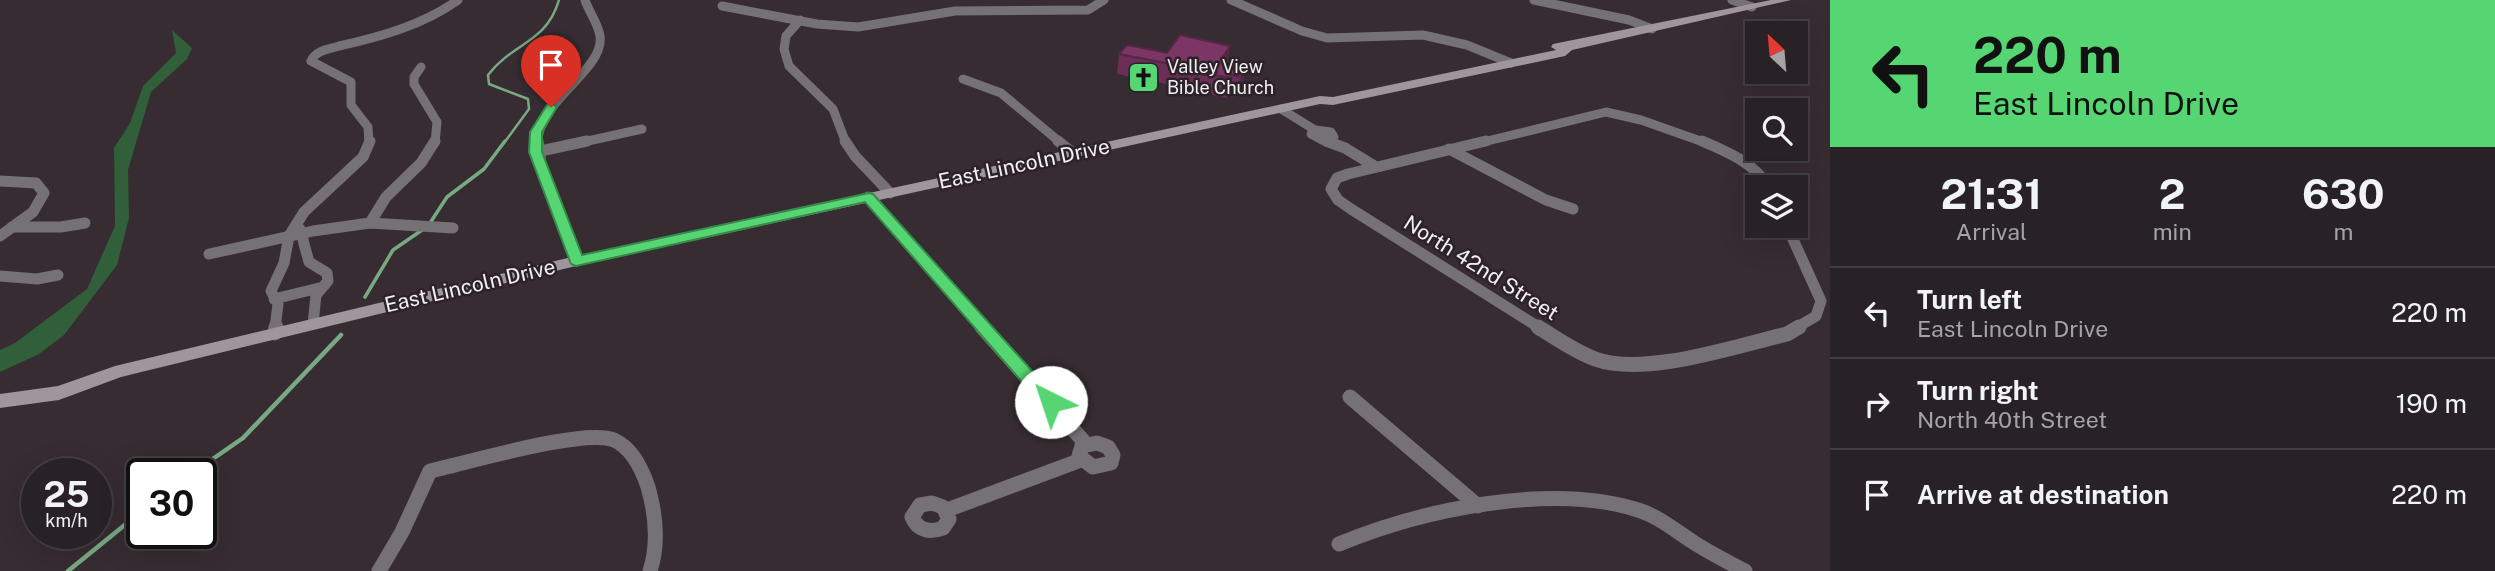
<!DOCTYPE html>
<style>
body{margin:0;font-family:"Public Sans",sans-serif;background:#30292e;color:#f1f3f6;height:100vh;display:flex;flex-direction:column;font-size:26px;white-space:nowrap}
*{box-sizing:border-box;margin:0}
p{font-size:23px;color:#a5a3a7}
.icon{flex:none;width:38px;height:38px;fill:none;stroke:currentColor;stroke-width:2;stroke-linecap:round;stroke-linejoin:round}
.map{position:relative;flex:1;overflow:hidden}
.details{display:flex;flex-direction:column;background:#282126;width:665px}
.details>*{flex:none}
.top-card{background:#55d672;color:#111;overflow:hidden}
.needle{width:46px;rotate:334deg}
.fabs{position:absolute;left:1745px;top:21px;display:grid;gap:14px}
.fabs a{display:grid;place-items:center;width:63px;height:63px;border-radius:0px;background:#282126;box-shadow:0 7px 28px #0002,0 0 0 2px #443e43;font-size:35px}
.speed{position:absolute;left:21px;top:458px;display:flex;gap:14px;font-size:35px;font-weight:700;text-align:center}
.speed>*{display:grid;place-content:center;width:91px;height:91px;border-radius:50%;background:#282126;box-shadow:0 7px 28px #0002,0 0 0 2px #443e43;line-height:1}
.speed small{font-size:18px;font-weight:400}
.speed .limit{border:4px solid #111;border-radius:10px;background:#fff;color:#111}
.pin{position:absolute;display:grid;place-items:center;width:60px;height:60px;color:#fff;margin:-72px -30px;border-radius:50% 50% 50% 0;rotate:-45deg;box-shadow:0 0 7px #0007}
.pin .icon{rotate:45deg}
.me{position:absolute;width:77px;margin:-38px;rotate:319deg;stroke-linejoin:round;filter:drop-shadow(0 0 5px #0008)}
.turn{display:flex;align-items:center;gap:24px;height:147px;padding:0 28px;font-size:32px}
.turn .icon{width:91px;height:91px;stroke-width:2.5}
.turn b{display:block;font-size:49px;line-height:60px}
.eta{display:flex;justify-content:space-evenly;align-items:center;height:119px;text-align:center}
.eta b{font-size:42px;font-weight:700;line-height:49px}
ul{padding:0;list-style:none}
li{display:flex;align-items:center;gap:21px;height:91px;padding:0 28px;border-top:2px solid #443e43}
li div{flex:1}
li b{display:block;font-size:26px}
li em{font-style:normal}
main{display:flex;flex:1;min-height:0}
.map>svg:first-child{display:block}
.green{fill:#305f39}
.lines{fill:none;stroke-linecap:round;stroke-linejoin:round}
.stream-far2{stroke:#79a982;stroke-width:2.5}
.stream-far1{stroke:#79a982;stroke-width:3.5}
.stream{stroke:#79a982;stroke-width:4.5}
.minor-far2{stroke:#767174;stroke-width:9}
.minor-far1{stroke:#767174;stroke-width:11}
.minor{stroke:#767174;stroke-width:15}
.secondary{fill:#9e969b;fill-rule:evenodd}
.wall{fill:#6a2e57}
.shaded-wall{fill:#562647}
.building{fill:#7b3665;stroke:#562647;stroke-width:2}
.route{fill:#55d672;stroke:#378b4a;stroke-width:2}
.labels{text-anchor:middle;stroke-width:5;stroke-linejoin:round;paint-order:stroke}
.far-poi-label{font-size:18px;fill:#f5eef2;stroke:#2b2328;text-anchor:start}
.street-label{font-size:21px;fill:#f5eef2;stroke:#2b2328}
</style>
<main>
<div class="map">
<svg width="1830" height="571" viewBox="0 0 1830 571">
<rect width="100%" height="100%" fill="#362c32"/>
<polygon class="green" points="172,30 192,48 187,59 151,92 128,170 129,218 117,265 64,335 39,354 0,372 0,350 15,343 87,289 115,226 114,148 130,123 143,86 176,53"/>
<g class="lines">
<path class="stream-far2" d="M 504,143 L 529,109 L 528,99 L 489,84 L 488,75 C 513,42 546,44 559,0"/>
<g class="stream-far1">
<polyline points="430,223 447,197 484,169 505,141"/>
<polyline points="365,297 393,250 425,228"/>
</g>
<g class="stream">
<polyline points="191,474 243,438 341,335"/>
<polyline points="68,571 142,511"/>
</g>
<g class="minor-far2">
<polyline points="1231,0 1302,31 1327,38 1423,35 1467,45 1511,63"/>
<polyline points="1534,0 1629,20 1652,29"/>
<polyline points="1732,0 1752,7"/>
<polyline points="722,6 817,24 858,27 955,11 1088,10 1104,0"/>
<polyline points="800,20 786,36 784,49 789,66 833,109 846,143"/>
<polyline points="421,67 414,77 414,84 437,122 435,143"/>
<polyline points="963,79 1001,93 1061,143"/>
<polyline points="1281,109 1315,130"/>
<polygon points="1315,130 1331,132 1334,137 1322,140 1311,134"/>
<polyline points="1324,140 1331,143"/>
<path d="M 369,143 L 368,127 L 351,105 L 351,82 L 311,61 C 316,50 329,49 339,46 C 380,37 423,25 458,0"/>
<path d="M 538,143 C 537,101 605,70 600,36 C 598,23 589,12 585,0"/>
<polyline points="579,143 642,129"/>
<polyline points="1479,143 1606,112 1641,120 1706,143"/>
</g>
<g class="minor-far1">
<polyline points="538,141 542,172 576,261"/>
<polyline points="845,141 855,156 890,193"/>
<polyline points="1058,141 1073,153"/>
<polyline points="1326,141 1345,148 1376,167"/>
<polyline points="1486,141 1348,174 1337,178 1331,189 1338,200 1351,209 1540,328"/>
<path d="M 1702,141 C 1728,152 1754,163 1769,187"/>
<polyline points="1449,149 1546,200 1573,209"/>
<polyline points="536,152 587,141"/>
<polyline points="0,181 36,183 44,193 33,212 0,236"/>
<polyline points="868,197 984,328"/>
<polyline points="370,223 386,197 421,163 435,141"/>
<polyline points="1787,226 1821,301 1816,316 1796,328"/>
<polyline points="12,227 61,227 85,223"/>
<polyline points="300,229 309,262 327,273 328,281 316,295 313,324"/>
<polyline points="209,254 313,231 370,223 453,228"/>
<polyline points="0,276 37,279 58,275"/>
<polyline points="274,299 319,288"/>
<polyline points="275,328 278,304 271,291 284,263 289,236 304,212 363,157 370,141"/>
</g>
<g class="minor">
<polyline points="982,327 1086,444"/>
<path d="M 1538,327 C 1556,338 1574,351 1595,359 C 1645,377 1735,346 1787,334 L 1799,327"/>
<polyline points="275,333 276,327"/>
<polyline points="1350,397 1478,506"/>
<polygon points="1097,443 1108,447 1113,455 1111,463 1093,467 1079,456 1082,446"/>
<path d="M 932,503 L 943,507 L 949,519 L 943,528 C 930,533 918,531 912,517 L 920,505 Z"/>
<polyline points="947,510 1081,460"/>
<path d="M 1339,544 C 1421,510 1551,482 1638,510 C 1658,516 1676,531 1693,542 C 1710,553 1728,562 1745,571"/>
<path d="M 379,571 L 402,532 L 430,471 C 467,463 584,428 614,440 C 632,448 642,469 648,487 C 656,515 659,543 650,571"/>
</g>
<polygon class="secondary" points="1771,0 1791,0 1572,50 1565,56 1333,105 1320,104 576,266 121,377 59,400 0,408 0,394 58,386 115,366 576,256 1320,96 1333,97 1556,50 1551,47 1553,44"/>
</g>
<polygon class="wall" points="1230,46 1227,62 1246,67 1242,88 1236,97 1228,96 1227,98 1212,95 1212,93 1117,74 1119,54 1167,53"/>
<g class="shaded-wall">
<polygon points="1230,46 1226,65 1221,60"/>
<polygon points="1246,67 1242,88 1236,97 1241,77"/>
<polygon points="1232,75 1228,96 1227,98 1231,78"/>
</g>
<polygon class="building" points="1180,35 1230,46 1221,60 1246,67 1241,77 1232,75 1231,78 1216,75 1217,73 1119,54 1127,45 1167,53"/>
<polygon class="route" points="551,103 557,107 542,132 542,152 582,255 869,193 873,194 1060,402 1057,407 1044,407 865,202 576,266 571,264 529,152 530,132 547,105"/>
<defs>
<symbol id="church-square" viewBox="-11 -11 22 22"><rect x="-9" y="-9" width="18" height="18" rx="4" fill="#55d672" stroke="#2b2328"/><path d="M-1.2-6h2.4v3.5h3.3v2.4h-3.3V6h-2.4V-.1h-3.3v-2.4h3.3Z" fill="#111"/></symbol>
</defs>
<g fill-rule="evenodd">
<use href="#church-square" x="1126" y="60" width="35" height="35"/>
</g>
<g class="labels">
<g class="far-poi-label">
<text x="1167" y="73">Valley View<tspan x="1167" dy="21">Bible Church</tspan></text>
</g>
<g class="street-label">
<text transform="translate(1024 164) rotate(-12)" y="7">East Lincoln Drive</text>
<text transform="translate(1481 268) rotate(32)" y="7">North 42nd Street</text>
<text transform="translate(470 286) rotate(-13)" y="7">East Lincoln Drive</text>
</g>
</g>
</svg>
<div class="fabs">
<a><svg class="needle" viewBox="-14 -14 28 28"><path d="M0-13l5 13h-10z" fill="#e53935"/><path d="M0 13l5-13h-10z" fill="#a5a3a7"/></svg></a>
<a><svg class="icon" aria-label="search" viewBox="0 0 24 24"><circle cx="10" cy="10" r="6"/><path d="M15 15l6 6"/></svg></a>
<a><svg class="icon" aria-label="layers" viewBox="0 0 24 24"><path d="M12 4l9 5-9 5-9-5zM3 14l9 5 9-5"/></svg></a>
</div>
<div class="speed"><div>25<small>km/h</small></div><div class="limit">30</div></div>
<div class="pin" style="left:551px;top:107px;background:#d93025"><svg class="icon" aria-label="arrive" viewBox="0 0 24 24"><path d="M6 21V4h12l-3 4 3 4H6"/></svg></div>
<svg class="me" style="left:1051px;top:402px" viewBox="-20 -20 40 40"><circle r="19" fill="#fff"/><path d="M0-13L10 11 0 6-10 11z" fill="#55d672"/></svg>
</div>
<section class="details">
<div class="top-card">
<div class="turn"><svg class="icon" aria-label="left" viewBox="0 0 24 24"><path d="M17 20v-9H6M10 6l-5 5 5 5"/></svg><div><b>220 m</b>East Lincoln Drive</div></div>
</div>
<div class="eta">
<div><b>21:31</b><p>Arrival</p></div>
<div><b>2</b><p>min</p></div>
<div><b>630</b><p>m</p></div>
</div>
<ul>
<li><svg class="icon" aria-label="left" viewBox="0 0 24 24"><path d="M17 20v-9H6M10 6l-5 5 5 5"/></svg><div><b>Turn left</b><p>East Lincoln Drive</p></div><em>220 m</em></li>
<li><svg class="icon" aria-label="right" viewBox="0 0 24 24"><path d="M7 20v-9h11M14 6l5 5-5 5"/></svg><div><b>Turn right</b><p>North 40th Street</p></div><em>190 m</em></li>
<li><svg class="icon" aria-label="arrive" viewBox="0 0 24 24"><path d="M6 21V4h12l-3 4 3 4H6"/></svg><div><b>Arrive at destination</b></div><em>220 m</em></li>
</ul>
</section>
</main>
